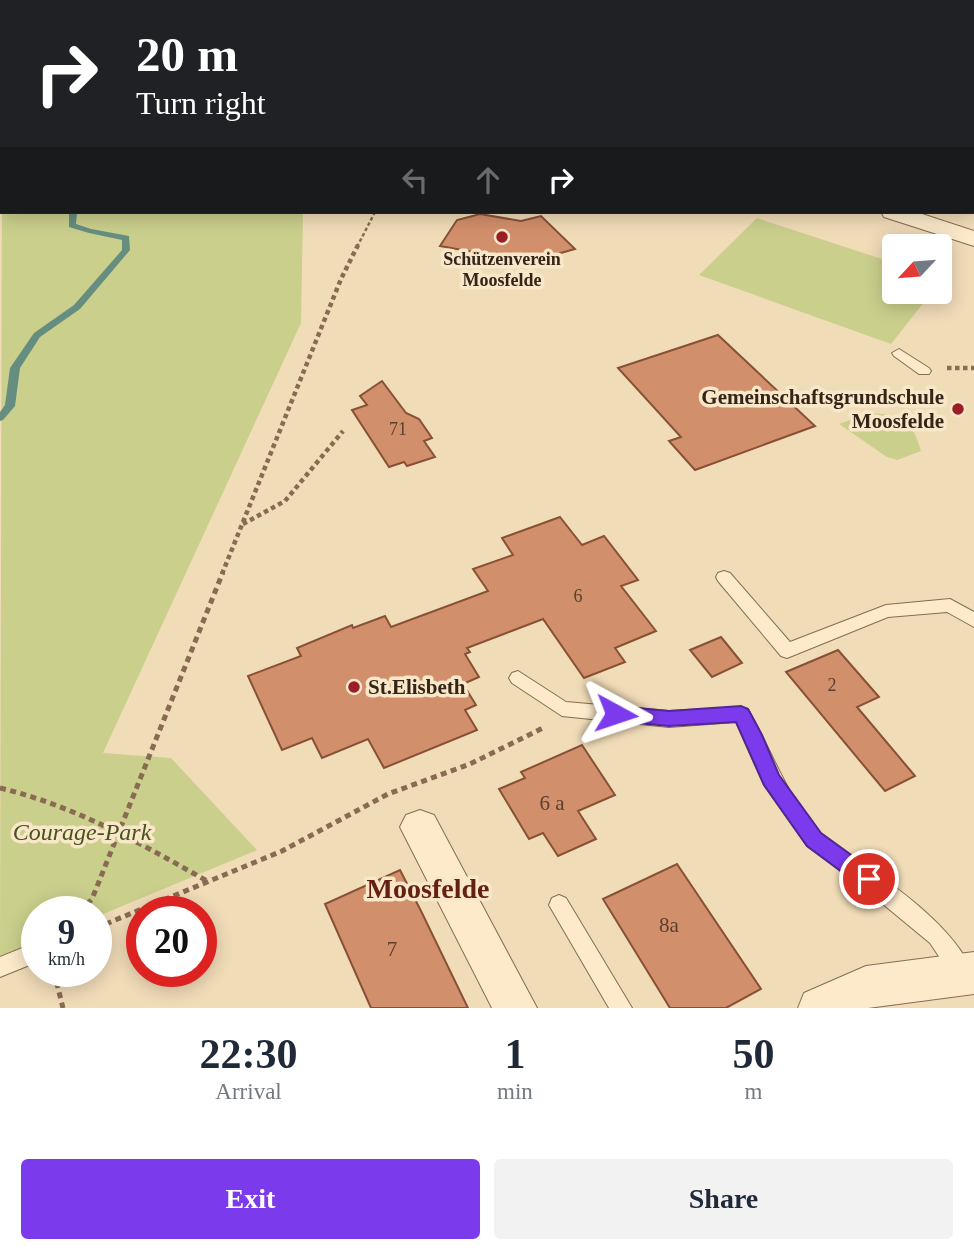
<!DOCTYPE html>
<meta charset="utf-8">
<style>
body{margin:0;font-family:"Times New Roman",serif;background:#f2f2f3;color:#1f2937;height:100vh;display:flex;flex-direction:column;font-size:26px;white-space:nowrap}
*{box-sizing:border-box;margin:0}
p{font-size:23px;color:#747a83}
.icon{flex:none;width:38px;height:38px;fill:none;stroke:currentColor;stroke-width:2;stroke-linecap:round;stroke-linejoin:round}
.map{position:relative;height:1008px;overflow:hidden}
.details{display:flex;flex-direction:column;background:#fff;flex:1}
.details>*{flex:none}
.guide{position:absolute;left:0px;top:0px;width:975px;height:214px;box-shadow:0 4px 18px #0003;background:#202124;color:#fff;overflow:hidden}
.needle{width:46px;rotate:244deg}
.buttons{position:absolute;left:882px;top:234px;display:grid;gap:14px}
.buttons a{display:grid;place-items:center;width:70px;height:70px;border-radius:7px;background:#fff;box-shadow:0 4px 18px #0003;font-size:35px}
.speed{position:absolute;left:21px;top:896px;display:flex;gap:14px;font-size:35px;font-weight:700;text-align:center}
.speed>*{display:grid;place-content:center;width:91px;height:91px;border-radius:50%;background:#fff;box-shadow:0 4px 18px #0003;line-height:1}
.speed small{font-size:18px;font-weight:400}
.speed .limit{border:10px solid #d22;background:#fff;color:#111}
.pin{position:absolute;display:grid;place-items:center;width:60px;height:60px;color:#fff;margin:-30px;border:4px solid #fff;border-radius:50%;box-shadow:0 2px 7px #0007}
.me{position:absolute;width:77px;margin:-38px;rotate:95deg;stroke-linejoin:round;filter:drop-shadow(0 0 5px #0008)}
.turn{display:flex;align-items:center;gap:24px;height:147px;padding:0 21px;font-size:32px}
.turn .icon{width:91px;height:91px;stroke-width:2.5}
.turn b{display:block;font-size:49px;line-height:60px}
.lanes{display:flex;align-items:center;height:66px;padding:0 21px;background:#0003;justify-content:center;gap:35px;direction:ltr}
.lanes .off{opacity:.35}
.eta{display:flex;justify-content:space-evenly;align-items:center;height:119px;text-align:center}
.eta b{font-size:42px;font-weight:700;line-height:49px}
.cta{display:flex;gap:14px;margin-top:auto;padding:14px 21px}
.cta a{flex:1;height:80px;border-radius:7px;background:#7c3aed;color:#fff;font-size:28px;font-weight:700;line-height:80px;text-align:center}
.cta a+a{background:#f2f2f3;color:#1f2937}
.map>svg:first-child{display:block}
.green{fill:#cbcf8c}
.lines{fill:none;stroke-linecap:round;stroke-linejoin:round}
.stream{fill:#658e81;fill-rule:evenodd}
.building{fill:#d28f6b;stroke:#885136;stroke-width:2}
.service-casing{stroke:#886b52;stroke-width:2}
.minor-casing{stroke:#886b52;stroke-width:2}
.path-far2{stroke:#886b52;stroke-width:2.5;stroke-dasharray:3.5 2.5;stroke-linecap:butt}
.path-far1{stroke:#886b52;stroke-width:4.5;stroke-dasharray:4.5 3.5;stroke-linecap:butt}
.path{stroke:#886b52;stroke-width:5;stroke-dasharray:6 4.5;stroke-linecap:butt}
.service{fill:#fceacb;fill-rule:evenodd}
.minor{fill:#fceacb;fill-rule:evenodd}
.route{fill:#7c3aed;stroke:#51269a;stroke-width:2}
.poi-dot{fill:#9b1e27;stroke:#f8e7c8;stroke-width:2.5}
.labels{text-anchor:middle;stroke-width:7;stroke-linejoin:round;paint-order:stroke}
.far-poi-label{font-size:18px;font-weight:bold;fill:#352519;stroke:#f8e7c8}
.number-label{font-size:18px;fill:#5c402e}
.poi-label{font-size:21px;font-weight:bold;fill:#352519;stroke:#f8e7c8;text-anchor:end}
.near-number-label{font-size:21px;fill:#5c402e}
.near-park-label{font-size:24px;font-style:italic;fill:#49531e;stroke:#f8e7c8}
.near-neighbourhood-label{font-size:28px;font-weight:bold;fill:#652015;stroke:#f8e7c8}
</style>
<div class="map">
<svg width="974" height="1008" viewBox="0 0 974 1008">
<rect width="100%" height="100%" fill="#f1dcb8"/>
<g class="green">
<polygon points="0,0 669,0 2,2 2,23"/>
<polygon points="2,152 2,212 303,212 301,323 103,753 171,758 257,850 96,917 96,912 37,912 37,943 0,958"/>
<polygon points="757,218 894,263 894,292 932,292 891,344 699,275"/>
<path d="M 870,413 C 902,415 912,420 921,451 L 897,460 L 887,457 L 839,424 Z"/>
</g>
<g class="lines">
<g class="stream">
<rect x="219" y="0" width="6" height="2"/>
<polygon points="69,212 77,212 76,224 91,229 129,236 130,250 80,309 40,337 20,368 15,406 3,420 0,421 0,412 5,405 10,368 34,333 74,305 122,250 122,240 89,233 69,227"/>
</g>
</g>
<g class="building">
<polygon points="480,214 521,221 541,216 575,249 529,262 440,246 457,220"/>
<polygon points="718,335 815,426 695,470 669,441 681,437 618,368"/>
<polygon points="382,381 406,413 419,419 432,438 424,441 435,457 407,466 404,462 389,467 352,410 367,405 360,396"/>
<polygon points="560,517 582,545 604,536 638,580 621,586 656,631 615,648 625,662 584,678 543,619 467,648 470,652 465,654 479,677 463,684 476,705 465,710 477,730 384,768 368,739 322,758 312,738 282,750 248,676 301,656 297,648 352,625 353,628 385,616 391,627 488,591 473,569 513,555 502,538"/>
<polygon points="721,637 742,663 712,677 690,650"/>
<polygon points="838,650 879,697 857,707 915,776 885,791 786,672"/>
<polygon points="582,745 615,795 578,811 596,839 558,856 543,833 529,839 499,789 525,778 521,772"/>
<polygon points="677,864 761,989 726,1008 670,1008 603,899"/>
<polygon points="400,870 421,911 468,1008 371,1008 325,904"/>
</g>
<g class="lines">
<defs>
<g id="service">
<rect x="973" y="69" width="1" height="7"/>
<rect x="973" y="93" width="1" height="8"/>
<rect x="973" y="169" width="1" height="6"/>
<polygon points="899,349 929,368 931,371 929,374 919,374 894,356 892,353"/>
<polygon points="724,571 730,573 790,642 886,605 950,599 974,612 974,627 947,612 888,617 787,658 781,656 718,581 716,577 718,573"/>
<path d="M 518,671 L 566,702 L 669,711 L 741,707 L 748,709 C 772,751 786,796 820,833 C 831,844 847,852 859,861 C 899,889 953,927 973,972 L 970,979 L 962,982 L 954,979 L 930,943 L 861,886 L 807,846 L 764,785 L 736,722 L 669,727 L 562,716 L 512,683 L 509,678 L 512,673 Z"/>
<polygon points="559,895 566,898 632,1008 609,1008 549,905 552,898"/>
<polygon points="37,942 37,962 0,977 0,957"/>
</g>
<g id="minor">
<rect x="973" y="55" width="1" height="12"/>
<polygon points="881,212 916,212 974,231 974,246 884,217"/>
<polygon points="420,810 434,815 537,1008 492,1008 400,827 406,815"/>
<polygon points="974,952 974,994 868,1008 798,1008 804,993 866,966"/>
</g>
</defs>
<use href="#service" class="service-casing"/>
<use href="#minor" class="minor-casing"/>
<g class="path-far2">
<polyline points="612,2 615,0"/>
<polyline points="357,247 375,212"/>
</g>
<g class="path-far1">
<polyline points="947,368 974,368"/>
<polyline points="243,524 285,501 343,431"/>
<polyline points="222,574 341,279 358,245"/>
</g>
<g class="path">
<path d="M 0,788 C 75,806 140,843 207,881"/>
<polyline points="80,912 92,899 223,572"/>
<polyline points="96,928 282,851 388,794 470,764 545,727"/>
<polyline points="54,972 63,1008"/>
</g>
<use href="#service" class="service"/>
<use href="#minor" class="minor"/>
</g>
<polygon class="route" points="616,706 669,711 741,706 748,709 762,735 779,775 821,833 876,873 879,879 876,886 869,889 861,886 807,846 764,785 736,722 669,726 616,721 609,719 606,714 609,708"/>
<g class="poi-dot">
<circle cx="502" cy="237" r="7"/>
<circle cx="958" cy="409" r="7"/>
<circle cx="354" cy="687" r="7"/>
</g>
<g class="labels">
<g class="far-poi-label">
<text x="502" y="265">Schützenverein<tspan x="502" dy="21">Moosfelde</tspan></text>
</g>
<g class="number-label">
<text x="398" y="435">71</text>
<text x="578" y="602">6</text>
<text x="832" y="691">2</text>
</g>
<g class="poi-label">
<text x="944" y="404">Gemeinschaftsgrundschule<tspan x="944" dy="24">Moosfelde</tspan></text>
<text x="368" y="694" text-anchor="start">St.Elisbeth</text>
</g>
<g class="near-number-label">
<text x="552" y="810">6 a</text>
<text x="669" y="932">8a</text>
<text x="392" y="956">7</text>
</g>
<g class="near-park-label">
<text x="82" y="840">Courage-Park</text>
</g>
<g class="near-neighbourhood-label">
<text x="428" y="898">Moosfelde</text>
</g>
</g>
</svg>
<div class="buttons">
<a><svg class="needle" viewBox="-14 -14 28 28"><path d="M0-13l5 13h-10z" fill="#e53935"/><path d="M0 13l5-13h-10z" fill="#747a83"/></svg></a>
</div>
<div class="speed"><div>9<small>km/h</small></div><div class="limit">20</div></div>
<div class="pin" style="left:869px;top:879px;background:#d93025"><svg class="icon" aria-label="arrive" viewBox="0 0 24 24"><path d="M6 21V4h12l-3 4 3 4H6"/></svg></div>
<svg class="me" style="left:616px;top:714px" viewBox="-20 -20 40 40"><path d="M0-17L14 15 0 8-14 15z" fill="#7c3aed" stroke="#fff" stroke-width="4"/></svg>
<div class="guide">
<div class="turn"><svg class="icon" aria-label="right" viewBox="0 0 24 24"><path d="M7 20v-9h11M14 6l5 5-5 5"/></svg><div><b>20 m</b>Turn right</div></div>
<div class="lanes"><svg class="icon off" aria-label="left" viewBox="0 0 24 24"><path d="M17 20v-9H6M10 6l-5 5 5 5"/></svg><svg class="icon off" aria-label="ahead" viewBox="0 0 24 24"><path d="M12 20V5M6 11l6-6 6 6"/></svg><svg class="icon" aria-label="right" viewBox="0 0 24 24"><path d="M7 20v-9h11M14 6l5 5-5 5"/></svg></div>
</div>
</div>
<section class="details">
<div class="eta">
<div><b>22:30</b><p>Arrival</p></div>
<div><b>1</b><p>min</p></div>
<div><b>50</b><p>m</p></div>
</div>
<div class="cta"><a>Exit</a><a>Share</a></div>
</section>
